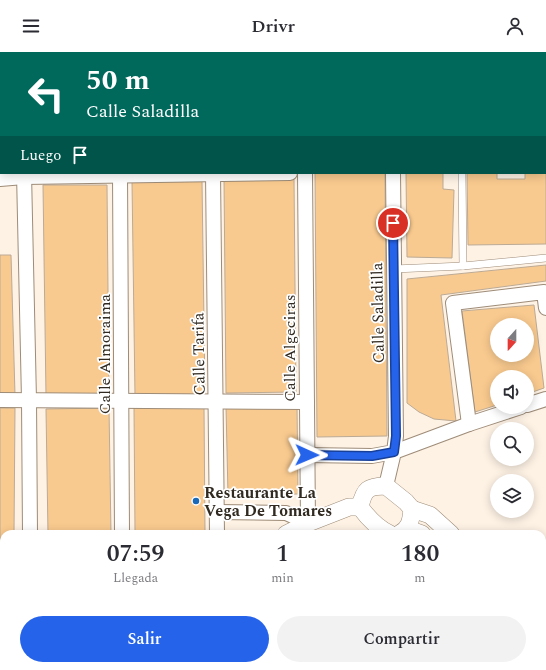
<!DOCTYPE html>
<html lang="es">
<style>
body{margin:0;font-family:Spectral,serif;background:#f2f2f3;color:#2b2b33;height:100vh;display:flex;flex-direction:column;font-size:15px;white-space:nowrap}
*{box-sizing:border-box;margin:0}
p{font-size:13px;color:#7c7c81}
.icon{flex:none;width:22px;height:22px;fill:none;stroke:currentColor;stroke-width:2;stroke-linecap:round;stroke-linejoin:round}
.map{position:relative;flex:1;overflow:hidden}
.panel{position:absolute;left:0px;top:478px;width:546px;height:140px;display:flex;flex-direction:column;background:#fff;border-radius:12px 12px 0 0;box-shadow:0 2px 10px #0003}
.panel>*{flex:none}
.banner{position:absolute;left:0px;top:0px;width:546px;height:122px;box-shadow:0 2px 10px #0003;background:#00695c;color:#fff;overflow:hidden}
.needle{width:26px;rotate:201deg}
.buttons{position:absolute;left:490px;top:266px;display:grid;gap:8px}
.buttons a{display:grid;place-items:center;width:44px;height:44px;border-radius:50%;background:#fff;box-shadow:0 2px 10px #0003;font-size:20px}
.pin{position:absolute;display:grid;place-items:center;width:34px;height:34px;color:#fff;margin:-17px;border:2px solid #fff;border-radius:50%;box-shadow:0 1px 4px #0007}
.me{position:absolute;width:44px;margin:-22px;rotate:91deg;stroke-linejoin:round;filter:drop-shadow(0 0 3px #0008)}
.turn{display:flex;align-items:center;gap:14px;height:84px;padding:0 20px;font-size:18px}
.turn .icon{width:52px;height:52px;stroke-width:2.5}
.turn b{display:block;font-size:28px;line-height:34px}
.then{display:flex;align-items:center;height:38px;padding:0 20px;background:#0003;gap:8px;font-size:15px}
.eta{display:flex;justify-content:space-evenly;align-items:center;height:68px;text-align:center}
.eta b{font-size:24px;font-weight:600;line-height:28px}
.action{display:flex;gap:8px;margin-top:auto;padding:8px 20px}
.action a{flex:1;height:46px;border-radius:24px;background:#2563eb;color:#fff;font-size:16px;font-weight:600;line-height:46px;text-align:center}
.action a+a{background:#f2f2f3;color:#2b2b33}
header{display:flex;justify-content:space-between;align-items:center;height:52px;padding:0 20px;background:#fff;font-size:18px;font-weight:600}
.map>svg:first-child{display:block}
.building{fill:#f9ca8f;stroke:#bcaa95;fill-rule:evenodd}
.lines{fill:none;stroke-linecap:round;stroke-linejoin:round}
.service-casing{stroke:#9e8c78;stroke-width:8}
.pedestrian-casing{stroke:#9e8c78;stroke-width:12}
.minor-casing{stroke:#9e8c78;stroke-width:16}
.tertiary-casing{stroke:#9e8c78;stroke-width:18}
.service{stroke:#fff;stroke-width:7}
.pedestrian{stroke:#fff;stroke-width:10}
.minor{stroke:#fff;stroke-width:14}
.tertiary{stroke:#fff;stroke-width:17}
.route-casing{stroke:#184099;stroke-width:10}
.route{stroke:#2563eb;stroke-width:7}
.poi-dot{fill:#1969b8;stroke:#fff;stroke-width:1.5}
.labels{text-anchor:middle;stroke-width:3.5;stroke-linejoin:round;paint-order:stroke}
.street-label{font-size:16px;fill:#312a21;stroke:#fff}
.poi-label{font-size:16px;font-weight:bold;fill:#312a21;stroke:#fff;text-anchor:start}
</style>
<header><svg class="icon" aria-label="menu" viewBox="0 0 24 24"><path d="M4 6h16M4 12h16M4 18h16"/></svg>Drivr<svg class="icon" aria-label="person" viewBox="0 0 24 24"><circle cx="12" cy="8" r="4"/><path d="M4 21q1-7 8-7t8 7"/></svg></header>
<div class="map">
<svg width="546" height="618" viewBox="0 0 546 618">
<rect width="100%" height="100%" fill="#fef2e5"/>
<g class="building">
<polygon points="0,0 6,1 1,1 0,58"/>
<rect x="42" y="0" width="67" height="1"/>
<rect x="131" y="0" width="70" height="1"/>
<rect x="221" y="0" width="70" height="1"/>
<rect x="314" y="0" width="71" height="1"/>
<rect x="404" y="0" width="47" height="1"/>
<polygon points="537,0 546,0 546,55 545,55 545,1"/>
<polygon points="0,58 1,58 0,119"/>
<polygon points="545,91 546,91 546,192 468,193 467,121 497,121 497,127 525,127 525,121 545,121"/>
<polygon points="315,121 385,121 387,384 317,385"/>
<polygon points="406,121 443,121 443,137 454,138 452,206 407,205"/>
<polygon points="294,126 296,340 226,341 224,127"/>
<polygon points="202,129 205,343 135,344 132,130"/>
<polygon points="43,133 107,133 109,344 46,344"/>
<polygon points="0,203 11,203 15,343 0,343"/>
<polygon points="546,213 546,229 441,243 456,369 434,367 419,360 407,351 407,227"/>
<path d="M 534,253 L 544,336 L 527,342 L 527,325 L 497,325 L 497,353 L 475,360 L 462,259 ZM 497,273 L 527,273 L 527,303 L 497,303 Z"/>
<polygon points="297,353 298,442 228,443 226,354"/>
<polygon points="204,355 205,479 135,480 134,356"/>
<polygon points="0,356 15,356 14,482 4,482 4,534 0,534"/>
<polygon points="109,356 111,482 48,482 46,357"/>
<polygon points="1,537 4,537 4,565 2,565"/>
</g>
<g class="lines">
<defs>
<g id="service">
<polyline points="460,0 461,1"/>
<polyline points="545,59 546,59"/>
<polyline points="462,121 463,214"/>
<polyline points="394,217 463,214 546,206"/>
<polyline points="0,546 4,546"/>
<polyline points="373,618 373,614"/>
</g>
<polyline id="pedestrian" points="151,614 151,618"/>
<g id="minor">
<polyline points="22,0 22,1"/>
<polyline points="118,0 118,1"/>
<polyline points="212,0 212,1"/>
<polyline points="304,0 304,1"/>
<polyline points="395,1 395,0"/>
<polyline points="24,121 29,348 30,482"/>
<polyline points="120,121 122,482"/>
<polyline points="213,121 217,482"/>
<polyline points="0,127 24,125 290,121"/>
<polyline points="0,348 307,350"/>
<polyline points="527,353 546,347"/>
<polyline points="469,372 453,251 544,240 546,256"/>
<polyline points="307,403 372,404 394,400 396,384 393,121"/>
<polyline points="386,434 394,400 469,372 521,355"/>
<polyline points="217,460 286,461 308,471 305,121"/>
<polyline points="0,577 4,575"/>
<polyline points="40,614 40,618"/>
<polyline points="411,614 412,618"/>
<polyline points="254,615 254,614"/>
</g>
<g id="tertiary">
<polyline points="412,457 430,463 451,482"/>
<polyline points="408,477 422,482"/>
<polyline points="286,482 308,471 349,455 360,455"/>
<path d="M 390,482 C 377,476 368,466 360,455 C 364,437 368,434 386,434 L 406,450 L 412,457 C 411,468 410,477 399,482"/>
<polyline points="542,556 546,559"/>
<polyline points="542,575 546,578"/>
<polyline points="0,607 4,604"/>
</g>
</defs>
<use href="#service" class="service-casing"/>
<use href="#pedestrian" class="pedestrian-casing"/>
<use href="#minor" class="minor-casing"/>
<use href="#tertiary" class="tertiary-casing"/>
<use href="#service" class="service"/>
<use href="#pedestrian" class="pedestrian"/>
<use href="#minor" class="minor"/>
<use href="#tertiary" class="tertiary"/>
</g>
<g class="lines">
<defs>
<polyline id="route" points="307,403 372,404 394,400 396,384 393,171"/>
</defs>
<use href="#route" class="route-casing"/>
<use href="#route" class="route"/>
</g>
<circle class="poi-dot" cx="196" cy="449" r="4"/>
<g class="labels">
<g class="street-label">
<text transform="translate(377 261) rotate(-91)" y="6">Calle Saladilla</text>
<text transform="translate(289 296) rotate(-90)" y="6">Calle Algeciras</text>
<text transform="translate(104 302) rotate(-90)" y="6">Calle Almoraima</text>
<text transform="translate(198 302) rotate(-91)" y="6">Calle Tarifa</text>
</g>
<g class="poi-label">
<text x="204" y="446">Restaurante La<tspan x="204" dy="18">Vega De Tomares</tspan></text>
</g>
</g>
</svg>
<div class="buttons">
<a><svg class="needle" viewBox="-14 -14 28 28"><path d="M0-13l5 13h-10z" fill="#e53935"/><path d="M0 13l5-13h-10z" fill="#7c7c81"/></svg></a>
<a><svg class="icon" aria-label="sound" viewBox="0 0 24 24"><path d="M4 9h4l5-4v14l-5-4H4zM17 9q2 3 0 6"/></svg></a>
<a><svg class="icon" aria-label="search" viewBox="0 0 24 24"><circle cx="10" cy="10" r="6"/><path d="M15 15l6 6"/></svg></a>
<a><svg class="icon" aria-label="layers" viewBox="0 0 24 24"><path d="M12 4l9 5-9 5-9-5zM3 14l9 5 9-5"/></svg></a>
</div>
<div class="pin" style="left:393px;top:171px;background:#d93025"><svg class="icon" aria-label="arrive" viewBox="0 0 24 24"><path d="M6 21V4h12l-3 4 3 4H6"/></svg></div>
<svg class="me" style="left:307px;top:403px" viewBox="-20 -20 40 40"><path d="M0-17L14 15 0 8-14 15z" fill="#2563eb" stroke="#fff" stroke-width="4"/></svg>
<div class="banner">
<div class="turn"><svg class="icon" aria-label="left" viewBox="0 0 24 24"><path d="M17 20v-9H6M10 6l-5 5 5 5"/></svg><div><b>50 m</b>Calle Saladilla</div></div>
<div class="then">Luego<svg class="icon" aria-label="arrive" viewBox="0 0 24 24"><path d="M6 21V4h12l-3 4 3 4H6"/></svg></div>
</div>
<section class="panel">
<div class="eta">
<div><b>07:59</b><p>Llegada</p></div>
<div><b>1</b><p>min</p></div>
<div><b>180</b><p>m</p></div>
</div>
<div class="action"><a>Salir</a><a>Compartir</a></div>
</section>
</div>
